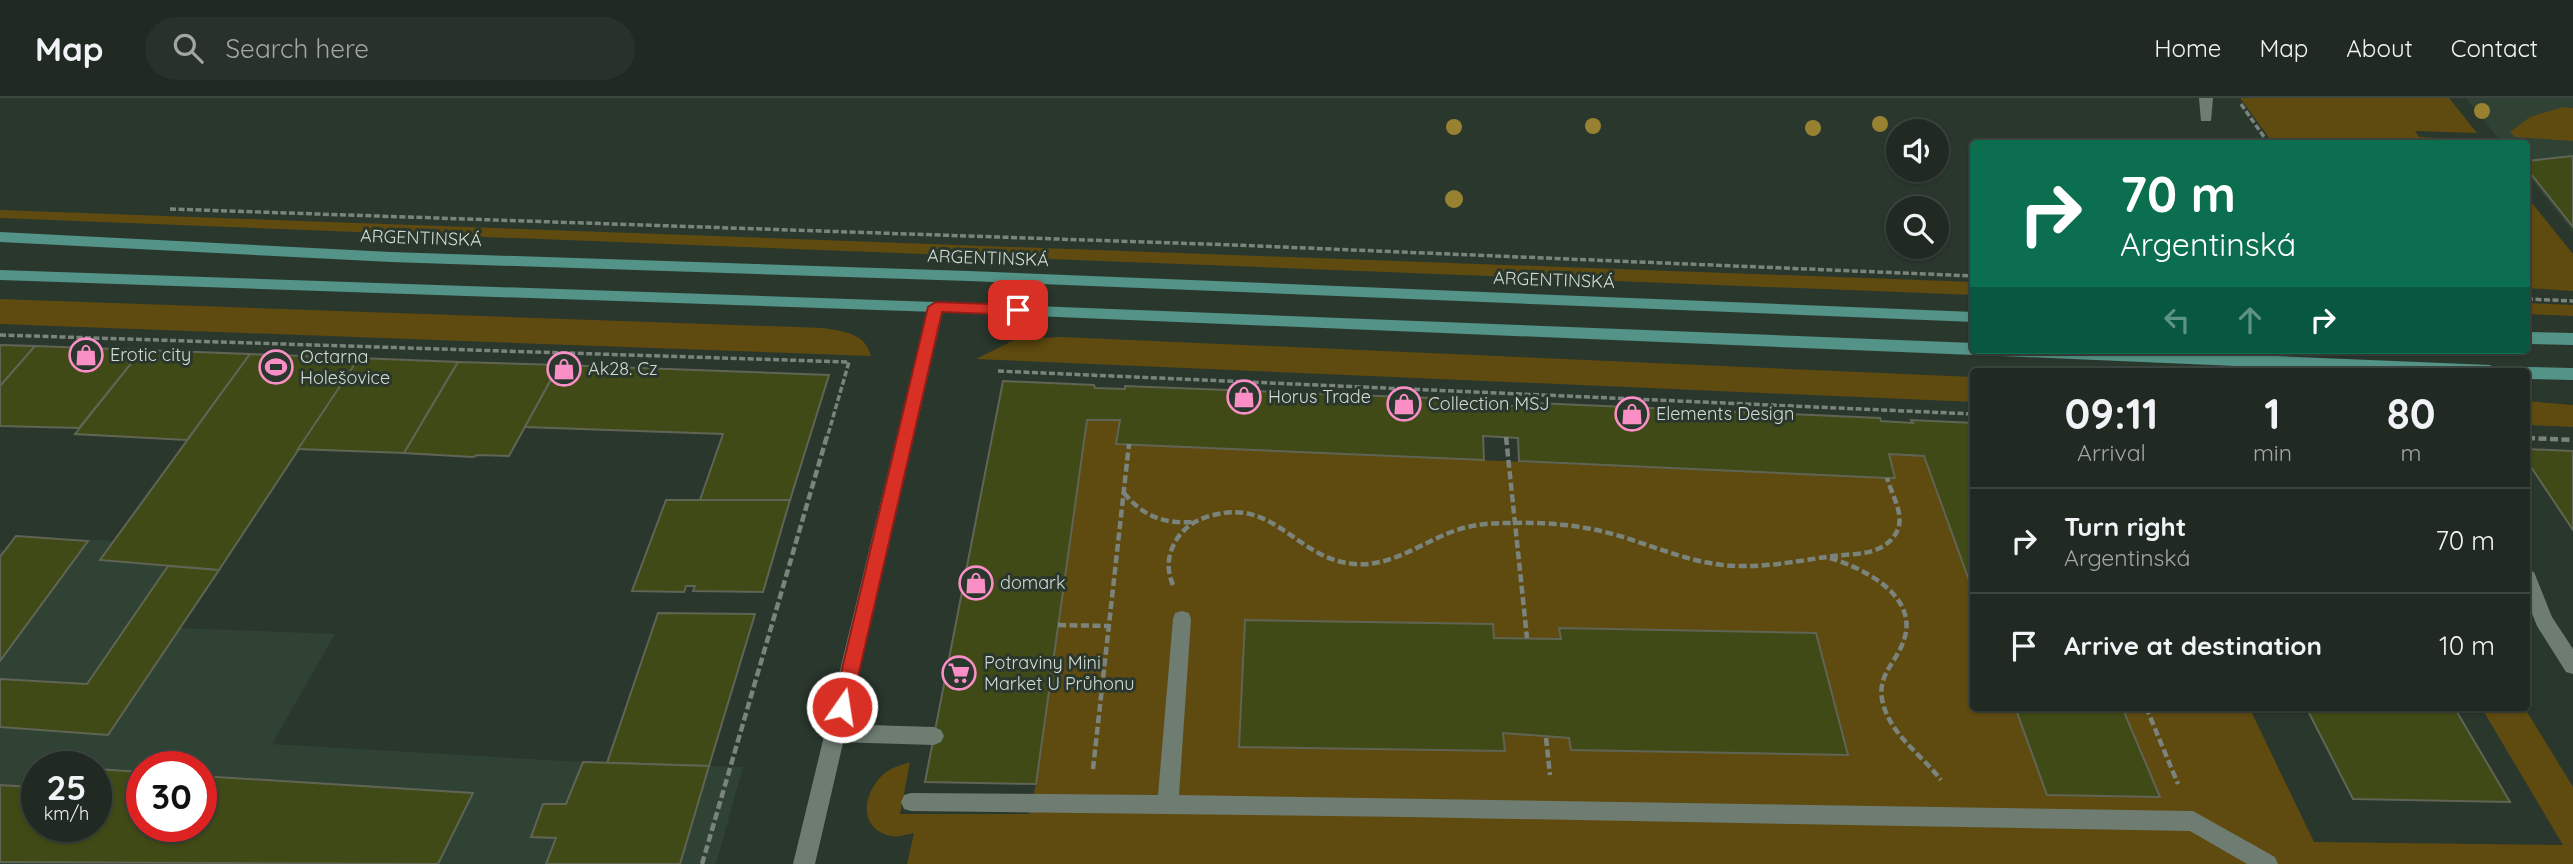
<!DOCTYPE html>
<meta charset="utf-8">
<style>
body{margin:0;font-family:Quicksand,sans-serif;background:#28312a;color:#f1f3f6;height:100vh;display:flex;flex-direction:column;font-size:26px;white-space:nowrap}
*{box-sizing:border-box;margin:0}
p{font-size:23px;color:#a2a6a5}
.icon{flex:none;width:38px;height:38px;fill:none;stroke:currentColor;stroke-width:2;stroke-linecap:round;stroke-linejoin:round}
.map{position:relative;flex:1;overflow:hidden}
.details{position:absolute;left:1970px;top:270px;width:560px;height:343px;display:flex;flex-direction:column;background:#202922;border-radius:7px;box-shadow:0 2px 5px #0004,0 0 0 2px #3d4540}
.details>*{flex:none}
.hud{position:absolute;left:1970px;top:42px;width:560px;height:214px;border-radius:7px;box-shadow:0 2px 5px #0004,0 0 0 2px #3d4540;background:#0b6e4f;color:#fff;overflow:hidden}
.tools{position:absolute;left:1886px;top:21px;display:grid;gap:14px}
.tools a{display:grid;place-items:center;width:63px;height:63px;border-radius:50%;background:#202922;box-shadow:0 2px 5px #0004,0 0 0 2px #3d4540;font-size:35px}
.speed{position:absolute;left:21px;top:653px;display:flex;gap:14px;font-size:35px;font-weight:700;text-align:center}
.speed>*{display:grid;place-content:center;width:91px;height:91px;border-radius:50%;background:#202922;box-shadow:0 2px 5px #0004,0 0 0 2px #3d4540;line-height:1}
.speed small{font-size:18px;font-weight:400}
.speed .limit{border:10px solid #d22;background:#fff;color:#111}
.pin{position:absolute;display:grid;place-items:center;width:60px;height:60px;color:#fff;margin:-30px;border-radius:14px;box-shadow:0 4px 10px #0006}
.me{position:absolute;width:77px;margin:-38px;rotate:13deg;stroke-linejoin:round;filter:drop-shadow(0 0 5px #0008)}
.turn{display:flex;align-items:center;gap:24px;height:147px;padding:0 35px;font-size:32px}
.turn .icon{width:91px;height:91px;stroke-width:2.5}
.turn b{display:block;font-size:49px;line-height:60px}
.lanes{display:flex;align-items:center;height:66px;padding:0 35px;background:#0003;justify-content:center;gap:35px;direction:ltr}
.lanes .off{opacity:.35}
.eta{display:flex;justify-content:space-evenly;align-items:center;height:119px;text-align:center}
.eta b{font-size:42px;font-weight:800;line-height:49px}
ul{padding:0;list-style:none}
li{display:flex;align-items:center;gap:21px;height:105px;padding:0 35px;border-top:2px solid #3d4540}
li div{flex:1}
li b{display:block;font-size:26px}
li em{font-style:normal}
header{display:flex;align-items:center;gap:42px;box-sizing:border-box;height:98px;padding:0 35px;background:#202922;border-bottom:2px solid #3d4540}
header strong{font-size:33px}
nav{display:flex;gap:38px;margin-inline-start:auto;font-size:24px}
.search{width:490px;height:63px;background:#28312a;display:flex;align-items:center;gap:18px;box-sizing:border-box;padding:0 24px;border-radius:38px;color:#a2a6a5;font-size:26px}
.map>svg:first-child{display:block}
.built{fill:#2f4234;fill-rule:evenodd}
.green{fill:#5f4a10;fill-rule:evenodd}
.building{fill:#404a16;stroke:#606454;stroke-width:2}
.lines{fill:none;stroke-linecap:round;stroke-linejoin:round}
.path-far1{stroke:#7a847c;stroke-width:3.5;stroke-dasharray:6 2.5;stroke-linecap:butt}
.path{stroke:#7a847c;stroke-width:4.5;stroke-dasharray:8 3.5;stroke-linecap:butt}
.service{fill:#6e7c71;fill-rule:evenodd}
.minor{fill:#6e7c71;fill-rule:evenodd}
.secondary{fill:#549387;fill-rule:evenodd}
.tree{fill:#988231}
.route{fill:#d93025;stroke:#8d1f18;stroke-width:2}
.labels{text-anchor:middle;stroke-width:6;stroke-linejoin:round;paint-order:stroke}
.street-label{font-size:18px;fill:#d3dbd5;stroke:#2a372d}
.poi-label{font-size:18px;fill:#d3dbd5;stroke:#2a372d;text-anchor:start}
</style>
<header>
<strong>Map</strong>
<div class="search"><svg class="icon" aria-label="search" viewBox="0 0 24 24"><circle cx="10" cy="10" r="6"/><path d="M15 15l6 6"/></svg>Search here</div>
<nav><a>Home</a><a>Map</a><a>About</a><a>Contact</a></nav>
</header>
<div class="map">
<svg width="2573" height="766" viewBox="0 0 2573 766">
<rect width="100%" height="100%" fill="#2a372d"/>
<g class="built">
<polygon points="2466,0 2573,0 2573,134 2527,76 2527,46 2502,45"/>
<path d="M 20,438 L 114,443 L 101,462 L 219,472 L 180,530 L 335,536 L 272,646 L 583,664 L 743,669 L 716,766 L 0,766 L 0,452 L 5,452 ZM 37,668 L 96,668 L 96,728 L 37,728 ZM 142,668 L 201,668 L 201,728 L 142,728 Z"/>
</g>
<g class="green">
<polygon points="2240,0 2449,0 2477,35 2415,33 2419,39 2481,42 2484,45 2273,45"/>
<polygon points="2563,9 2573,10 2573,43 2515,39 2510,34 2530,19"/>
<polygon points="2527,99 2573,156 2573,193 2527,190"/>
<polygon points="0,112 1974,184 1974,197 0,120"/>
<path d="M 0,201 L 824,230 C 845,234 865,235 871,258 L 0,226 Z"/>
<polygon points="2527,205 2573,207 2573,218 2527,216"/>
<polygon points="1063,239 1974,279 1974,304 976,261 1016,241"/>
<polygon points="2527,303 2573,307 2573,329 2527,327"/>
<path d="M 1087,322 L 1120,322 L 1116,346 L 1887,380 L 1895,380 L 1889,356 L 1924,358 L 1974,496 L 1974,609 L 2015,609 L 2047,697 L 2159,698 L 2122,609 L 2249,609 L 2314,744 L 2563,747 L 2481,609 L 2524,609 L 2573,689 L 2573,766 L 907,766 L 914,735 C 907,736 898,740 892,738 C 856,731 863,693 885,675 C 892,669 902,667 910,664 L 900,716 L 1029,716 L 1036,686 ZM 1245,522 L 1493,526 L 1494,540 L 1561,541 L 1560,530 L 1816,535 L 1848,657 L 1572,652 L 1569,640 L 1503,635 L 1505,653 L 1239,648 Z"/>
</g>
<g class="building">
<polygon points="2573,58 2573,129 2527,71 2527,63"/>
<polygon points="0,247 35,248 0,288"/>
<polygon points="35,248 142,252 79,330 0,328 0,288"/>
<polygon points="142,252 250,256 187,342 75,336"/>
<polygon points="250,256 359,260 219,472 100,462"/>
<polygon points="359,260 458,264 404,355 298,351"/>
<polygon points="458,264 559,267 509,358 478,357 473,359 404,355"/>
<polygon points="559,267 829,277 790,402 700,402 723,336 525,329"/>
<polygon points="1003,283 1094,287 1095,290 1125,291 1125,288 1483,302 1484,306 1514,308 1514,304 1880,320 1881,323 1913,325 1911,322 1974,325 1974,496 1924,358 1889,356 1895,380 1887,380 1519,363 1518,340 1483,338 1484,362 1116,346 1120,322 1087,322 1036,686 925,684"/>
<polygon points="2527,351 2573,353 2573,432 2527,363"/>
<polygon points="666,402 790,402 763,494 693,493 695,488 686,488 684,494 632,493"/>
<polygon points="16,438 88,443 0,563 0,459"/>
<polygon points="168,468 219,472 108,637 0,629 0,581 87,586"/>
<polygon points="658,515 755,516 709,668 607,665"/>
<polygon points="1245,522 1493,526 1494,540 1561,541 1559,530 1816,535 1848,657 1571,652 1569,640 1503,635 1505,653 1239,649"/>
<polygon points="2015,609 2122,609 2160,699 2047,697"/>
<polygon points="2306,609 2454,609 2510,704 2353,701"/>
<polygon points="583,664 709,668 680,766 546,766 556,740 531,739 543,706 566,706"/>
<polygon points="96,671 142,674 142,728 201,728 201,678 473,695 438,766 0,764 0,687 31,689 37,682 37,728 96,728"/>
</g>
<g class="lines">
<g class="path-far1">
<polyline points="2241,6 2269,46"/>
<polyline points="170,111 1234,147 1974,178"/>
<polyline points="2527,201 2573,203"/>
<polyline points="0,237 849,264 827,340"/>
<polyline points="998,273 1974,316"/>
</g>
<g class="path">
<polyline points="1506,339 1527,540"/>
<polyline points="2527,340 2573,342"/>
<path d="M 1124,395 C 1143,418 1163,426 1193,424"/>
<path d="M 1830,460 C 1866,471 1923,500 1902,547 C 1894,566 1878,578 1882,601 C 1888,635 1921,656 1941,682"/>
<path d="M 1173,487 C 1167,473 1167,460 1174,446 C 1181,432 1194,422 1210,418 C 1275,398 1296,462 1355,466 C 1391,469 1421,445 1454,433 C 1473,426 1491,425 1511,425 C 1547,424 1582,427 1616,437 C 1651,447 1686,463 1723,467 C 1760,471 1797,463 1833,458 C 1848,456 1866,457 1880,450 C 1888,446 1895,439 1898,431 C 1904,415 1891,395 1887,380"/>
<polyline points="1058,527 1109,528"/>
<polyline points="2146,609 2178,686"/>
<polyline points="1546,640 1550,677"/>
<polyline points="1093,671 1129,346"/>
<polyline points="702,766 827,338"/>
</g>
<g class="service">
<polygon points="2199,0 2213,0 2211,23 2201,23"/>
<polygon points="1182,513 1189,515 1191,521 1179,697 2193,713 2275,759 2278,766 2247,766 2190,733 1407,719 911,713 904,711 901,704 904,697 911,695 1158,697 1173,521 1175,515"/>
<polygon points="836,626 934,629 941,632 944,638 941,644 934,647 836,644 829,641 826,635 829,629"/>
</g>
<g class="minor">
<polygon points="936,204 944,209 815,766 793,766 928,209"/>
<polygon points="2527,472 2534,474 2552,519 2573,551 2573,576 2566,574 2537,528 2527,503"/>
</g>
<g class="secondary">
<polygon points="0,134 391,154 969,173 1974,214 1974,224 969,183 391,164 0,144"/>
<polygon points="0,172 936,204 1974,245 1974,252 1981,252 1974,257 936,214 0,182"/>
<polygon points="2527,234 2573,235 2573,247 2527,246"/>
<polygon points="1992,252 2134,252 2490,267 2498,273 2354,273 2000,258"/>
<polygon points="2527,269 2573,270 2573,282 2527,281 2527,273 2520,273"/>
</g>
</g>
<g class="tree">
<circle cx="2482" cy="13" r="8"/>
<circle cx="1880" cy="26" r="8"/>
<circle cx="1593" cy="28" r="8"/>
<circle cx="1454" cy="29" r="8"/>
<circle cx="1813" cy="30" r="8"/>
<circle cx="1454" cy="101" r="9"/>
</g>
<polygon class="route" points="936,204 1018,207 1025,212 1018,217 942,214 851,609 849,614 842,617 836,614 833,609 928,209"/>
<defs>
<symbol id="shop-ring" viewBox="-11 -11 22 22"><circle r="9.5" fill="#2a372d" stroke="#fa8fc6" stroke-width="1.5"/><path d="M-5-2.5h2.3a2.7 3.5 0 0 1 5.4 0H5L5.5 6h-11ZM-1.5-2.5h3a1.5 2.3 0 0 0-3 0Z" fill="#fa8fc6"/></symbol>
<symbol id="stadium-ring" viewBox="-11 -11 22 22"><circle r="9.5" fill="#2a372d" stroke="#fa8fc6" stroke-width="1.5"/><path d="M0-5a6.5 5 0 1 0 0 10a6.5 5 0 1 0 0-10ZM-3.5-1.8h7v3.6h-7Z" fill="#fa8fc6"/></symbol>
<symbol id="supermarket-ring" viewBox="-11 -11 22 22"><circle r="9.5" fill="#2a372d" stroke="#fa8fc6" stroke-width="1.5"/><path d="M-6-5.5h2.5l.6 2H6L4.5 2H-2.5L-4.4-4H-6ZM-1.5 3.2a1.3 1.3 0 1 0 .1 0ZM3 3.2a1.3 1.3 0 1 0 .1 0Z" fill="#fa8fc6"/></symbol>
</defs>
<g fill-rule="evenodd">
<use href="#shop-ring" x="67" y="238" width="38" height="38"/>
<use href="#stadium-ring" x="257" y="250" width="38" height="38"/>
<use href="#shop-ring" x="545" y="252" width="38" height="38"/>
<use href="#shop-ring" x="1225" y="280" width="38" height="38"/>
<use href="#shop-ring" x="1385" y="287" width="38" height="38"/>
<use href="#shop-ring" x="1613" y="297" width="38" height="38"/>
<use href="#shop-ring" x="957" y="466" width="38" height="38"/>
<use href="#supermarket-ring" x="940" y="556" width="38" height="38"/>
</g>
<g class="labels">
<g class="street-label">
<text transform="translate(421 140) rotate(2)" y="6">ARGENTINSKÁ</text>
<text transform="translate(988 160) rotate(2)" y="6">ARGENTINSKÁ</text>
<text transform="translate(1554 182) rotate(2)" y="6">ARGENTINSKÁ</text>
</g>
<g class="poi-label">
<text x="110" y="263">Erotic city</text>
<text x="300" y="265">Octarna<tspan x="300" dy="21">Holešovice</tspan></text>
<text x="588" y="277">Ak28. Cz</text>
<text x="1268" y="305">Horus Trade</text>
<text x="1428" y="312">Collection MSJ</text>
<text x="1656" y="322">Elements Design</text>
<text x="1000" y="491">domark</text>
<text x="984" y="571">Potraviny Mini<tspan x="984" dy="21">Market U Průhonu</tspan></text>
</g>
</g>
</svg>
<div class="tools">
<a><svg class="icon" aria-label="sound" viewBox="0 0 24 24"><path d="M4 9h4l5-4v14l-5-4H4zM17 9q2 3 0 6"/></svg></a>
<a><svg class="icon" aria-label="search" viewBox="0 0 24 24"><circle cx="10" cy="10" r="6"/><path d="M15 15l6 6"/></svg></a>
</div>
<div class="speed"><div>25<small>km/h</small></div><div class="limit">30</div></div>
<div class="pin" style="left:1018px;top:212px;background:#d93025"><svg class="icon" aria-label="arrive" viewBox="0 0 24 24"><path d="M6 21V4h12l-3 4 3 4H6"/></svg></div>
<svg class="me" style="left:842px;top:609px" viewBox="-20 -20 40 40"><circle r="17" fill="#d93025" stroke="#fff" stroke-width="3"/><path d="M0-11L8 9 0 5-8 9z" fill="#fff"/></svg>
<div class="hud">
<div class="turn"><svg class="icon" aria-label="right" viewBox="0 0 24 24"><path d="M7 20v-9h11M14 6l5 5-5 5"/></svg><div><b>70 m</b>Argentinská</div></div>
<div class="lanes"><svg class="icon off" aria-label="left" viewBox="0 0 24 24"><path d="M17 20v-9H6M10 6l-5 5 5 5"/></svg><svg class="icon off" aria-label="ahead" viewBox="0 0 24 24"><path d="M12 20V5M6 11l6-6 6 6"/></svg><svg class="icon" aria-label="right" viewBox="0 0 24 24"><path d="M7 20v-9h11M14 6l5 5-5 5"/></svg></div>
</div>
<section class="details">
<div class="eta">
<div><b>09:11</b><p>Arrival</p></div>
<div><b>1</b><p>min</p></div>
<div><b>80</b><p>m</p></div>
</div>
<ul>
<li><svg class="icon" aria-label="right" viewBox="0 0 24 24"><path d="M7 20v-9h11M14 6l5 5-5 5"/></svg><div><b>Turn right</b><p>Argentinská</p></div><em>70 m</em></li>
<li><svg class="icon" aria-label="arrive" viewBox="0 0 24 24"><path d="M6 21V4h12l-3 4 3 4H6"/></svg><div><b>Arrive at destination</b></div><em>10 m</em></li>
</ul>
</section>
</div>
